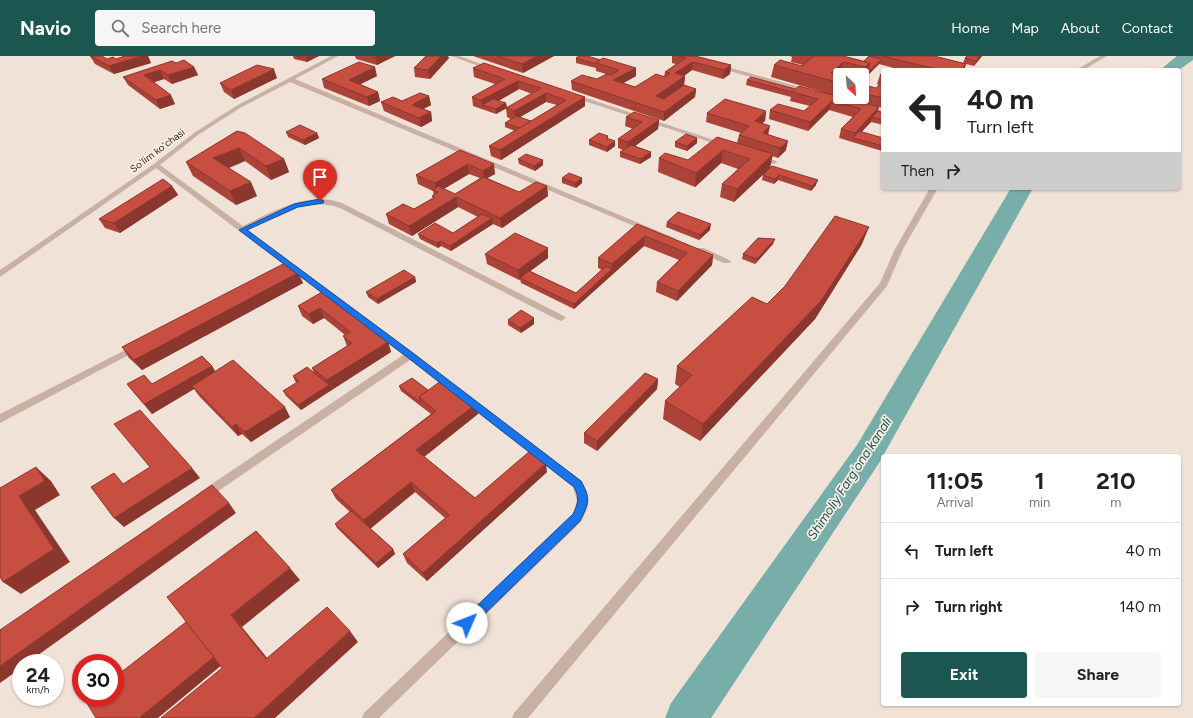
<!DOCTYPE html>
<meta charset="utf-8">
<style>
body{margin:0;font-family:Figtree,sans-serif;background:#f6f6f6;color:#222;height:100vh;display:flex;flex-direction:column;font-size:15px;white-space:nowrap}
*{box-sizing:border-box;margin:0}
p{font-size:13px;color:#767676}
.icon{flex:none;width:22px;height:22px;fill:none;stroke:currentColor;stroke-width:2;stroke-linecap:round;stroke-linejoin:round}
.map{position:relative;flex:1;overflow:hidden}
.details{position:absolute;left:881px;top:398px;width:300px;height:252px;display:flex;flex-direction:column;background:#fff;border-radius:4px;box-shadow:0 1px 3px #0004}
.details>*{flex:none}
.banner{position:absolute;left:881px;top:12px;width:300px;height:122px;border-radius:4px;box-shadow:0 1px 3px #0004;background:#fff;color:#222;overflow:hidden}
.needle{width:26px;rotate:154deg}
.fabs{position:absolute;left:833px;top:12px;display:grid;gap:8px}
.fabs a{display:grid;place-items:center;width:36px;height:36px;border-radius:4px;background:#fff;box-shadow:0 1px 3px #0004;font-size:20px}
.speed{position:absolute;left:12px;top:598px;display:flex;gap:8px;font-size:20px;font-weight:700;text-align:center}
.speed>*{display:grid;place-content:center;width:52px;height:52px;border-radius:50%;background:#fff;box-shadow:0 1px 3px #0004;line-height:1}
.speed small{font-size:10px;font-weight:400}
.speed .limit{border:6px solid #d22;background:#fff;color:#111}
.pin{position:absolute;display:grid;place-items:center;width:34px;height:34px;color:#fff;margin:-41px -17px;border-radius:50% 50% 50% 0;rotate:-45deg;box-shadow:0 0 4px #0007}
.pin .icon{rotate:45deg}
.me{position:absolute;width:44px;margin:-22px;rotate:46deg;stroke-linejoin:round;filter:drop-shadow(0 0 3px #0008)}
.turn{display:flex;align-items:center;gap:14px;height:84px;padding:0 20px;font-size:18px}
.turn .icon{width:52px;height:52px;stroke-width:2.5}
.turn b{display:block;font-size:28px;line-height:34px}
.then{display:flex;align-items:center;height:38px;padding:0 20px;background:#0003;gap:8px;font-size:15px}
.eta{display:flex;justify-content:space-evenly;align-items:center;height:68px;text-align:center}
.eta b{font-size:24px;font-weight:700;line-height:28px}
.cta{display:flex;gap:8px;margin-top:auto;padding:8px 20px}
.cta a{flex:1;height:46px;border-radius:4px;background:#1b5651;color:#fff;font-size:16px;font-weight:700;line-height:46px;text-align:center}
.cta a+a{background:#f6f6f6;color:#222}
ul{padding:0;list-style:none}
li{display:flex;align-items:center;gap:12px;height:56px;padding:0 20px;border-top:1px solid #e0e0e0}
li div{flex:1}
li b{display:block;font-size:15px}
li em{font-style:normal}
header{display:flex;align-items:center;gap:24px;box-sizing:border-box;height:56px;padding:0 20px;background:#1b5651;color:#fff}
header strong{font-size:19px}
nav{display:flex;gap:22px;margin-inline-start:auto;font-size:14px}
.search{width:280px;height:36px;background:#f6f6f6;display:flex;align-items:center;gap:10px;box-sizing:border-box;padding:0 14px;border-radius:4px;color:#767676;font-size:15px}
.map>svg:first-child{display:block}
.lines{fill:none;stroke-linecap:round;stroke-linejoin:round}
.canal{fill:#77aea9;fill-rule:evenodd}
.minor{fill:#c9b0a4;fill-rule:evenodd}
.wall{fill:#ab4338;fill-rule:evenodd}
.shaded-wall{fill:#8b372e}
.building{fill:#c74e41;stroke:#8b372e}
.route{fill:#1a73e8;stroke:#114b97}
.labels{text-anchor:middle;stroke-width:3.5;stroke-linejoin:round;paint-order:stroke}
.far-street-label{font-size:10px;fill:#342826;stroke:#f9ede4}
.water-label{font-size:13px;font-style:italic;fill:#1b5651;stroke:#f9ede4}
</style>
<header>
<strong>Navio</strong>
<div class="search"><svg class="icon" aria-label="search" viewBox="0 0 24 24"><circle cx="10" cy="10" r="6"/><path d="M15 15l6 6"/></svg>Search here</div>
<nav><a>Home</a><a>Map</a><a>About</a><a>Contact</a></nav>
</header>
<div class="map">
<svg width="1193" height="662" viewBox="0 0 1193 662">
<rect width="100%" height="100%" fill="#f1e2d8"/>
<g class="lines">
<g class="canal">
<polygon points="1177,0 1193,0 1193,4 1179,14 1160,14"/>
<polygon points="1011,132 1033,132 879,407 711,662 665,662 671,647 857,389"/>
</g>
<g class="minor">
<path d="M 331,0 L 338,0 L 295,23 L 677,183 L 673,185 L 670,185 L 290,26 L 240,52 L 198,79 L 160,109 L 243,170 C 274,155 307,135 342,147 L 564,260 L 566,262 L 561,265 L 558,264 L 342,153 C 308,139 278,159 248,174 L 413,297 L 581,425 C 591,442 590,448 581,466 L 379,662 L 362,662 L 364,657 L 573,458 L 577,445 L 573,431 L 410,304 L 208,442 L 204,444 L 200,442 L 198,439 L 200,436 L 403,299 L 156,112 L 0,221 L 0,214 L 154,108 L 194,77 L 236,50 Z"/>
<polygon points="451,0 459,0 495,13 490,14"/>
<polygon points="1100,0 1107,0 1083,14 1076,14"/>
<polygon points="717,8 810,34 811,35 808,37 715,11 714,10"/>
<polygon points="574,38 726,88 727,89 722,90 572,41 571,40"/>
<polygon points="866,50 883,55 883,59 864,53 864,51"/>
<polygon points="758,98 776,105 777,106 774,108 756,101 755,100"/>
<polygon points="930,132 938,132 903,193 887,230 528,662 512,662 514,657 880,227 895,193"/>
<polygon points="698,192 704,192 731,205 730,207 724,207 698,196"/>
<polygon points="137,288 142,291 140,293 0,367 0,358"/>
</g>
</g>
<g class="wall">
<polygon points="90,0 107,3 116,3 125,0 148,0 151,7 114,18 95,8"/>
<polygon points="293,0 319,0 307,6 294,3"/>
<polygon points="355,0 395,0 377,9 356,3"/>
<polygon points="473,0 554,0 523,17"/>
<polygon points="587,0 636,20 623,27 635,31 664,21 665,16 676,8 672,7 672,0 695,0 731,9 730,18 723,23 692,14 684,20 685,20 684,29 696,33 695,41 664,65 572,34 571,25 597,23 606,18 596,15 596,12 576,7 576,2"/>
<polygon points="790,0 843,0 864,5 869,0 867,0 934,0 963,7 965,2 967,0 982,0 974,10 966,8 964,14 901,14 879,8 868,19 866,19 862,23 862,19 844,19 840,18 839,19 840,19 840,41 844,41 843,41 879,51 878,55 883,57 883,69 871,66 861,76 883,82 883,94 882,95 839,82 841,73 853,61 829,54 808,75 769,63 770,54 804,55 810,50 790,45 791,41 746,29 747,24 795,33 823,36 771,21 774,9 802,10 803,9 791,6 792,1"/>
<polygon points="449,2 430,23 415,21 414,12"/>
<polygon points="176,7 194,11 198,19 172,28 164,23 154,26 175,48 160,53 128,29 123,21"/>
<path d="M 473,12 L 585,41 L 585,50 L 501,104 L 491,100 L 489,90 L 515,75 L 505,71 L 505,67 L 511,63 L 507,61 L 506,52 L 496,58 L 473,50 L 472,41 L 495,28 L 474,21 ZM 519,33 L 532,38 L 507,52 L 506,47 L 498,45 ZM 546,46 L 557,49 L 531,65 L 520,61 Z"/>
<polygon points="883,16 883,52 859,46 861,41 862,41 862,37 876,32 879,29 877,28 880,19"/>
<polygon points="377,20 360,28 378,36 380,45 369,50 324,32 322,23"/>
<polygon points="277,22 234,43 224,36 220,27"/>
<polygon points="429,40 431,49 423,53 431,56 432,65 421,71 384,55 381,46 402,45"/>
<polygon points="766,55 765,65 762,67 769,79 786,94 778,102 772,100 770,112 734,146 720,141 722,128 738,113 721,107 695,131 658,116 659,102 688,104 737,87 739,79 741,77 706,66 707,57"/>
<polygon points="626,61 659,64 658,73 635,90 651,96 651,101 640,108 620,101 620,96 623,94 618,92 618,83 633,73 625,70"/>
<polygon points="237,75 284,103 289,116 271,124 245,105 229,112 257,140 236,149 193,120 186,106"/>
<polygon points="286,76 317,77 319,82 305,89 288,81"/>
<polygon points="608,80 608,83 615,90 607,96 589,89 589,84"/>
<polygon points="697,82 697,87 687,95 675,91 675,86"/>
<path d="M 460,94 L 495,118 L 487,122 L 519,136 L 547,130 L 548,140 L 502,172 L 493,168 L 451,195 L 441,190 L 438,192 L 420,183 L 418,178 L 453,177 L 478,161 L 458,151 L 412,180 L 389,168 L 386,158 L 414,153 L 433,142 L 432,140 L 434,139 L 433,135 L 418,128 L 416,119 ZM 469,118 L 480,122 L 455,138 L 444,133 Z"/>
<polygon points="518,103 543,104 543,109 535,115 519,108"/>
<polygon points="772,110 816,129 811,135 778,124 774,128 762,124 763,119"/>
<polygon points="562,122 582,122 582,127 576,132 562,127"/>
<polygon points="172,130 178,139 120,177 105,172 99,163"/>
<polygon points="667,166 710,174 699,184 666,171"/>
<polygon points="637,168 713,199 712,209 677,245 656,236 657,226 679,204 644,190 574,253 521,227 520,223 519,224 487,208 485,198 548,202 530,215 576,237 602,214 598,212 598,202"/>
<polygon points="773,188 755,208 742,203 743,198"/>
<polygon points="862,188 815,263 700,385 663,363 665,345 680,331 675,328 677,310 767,248"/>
<polygon points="298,217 303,227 142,314 129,302 122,291"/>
<polygon points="415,221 416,226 378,248 368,241 366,236"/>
<polygon points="322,236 388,286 391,296 301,354 286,340 283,335 297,327 295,325 293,320 314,317 312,312 347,290 343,280 345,279 324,262 313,268 302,260 298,250"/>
<polygon points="508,264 534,268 521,277 508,269"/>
<polygon points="212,310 215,315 290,361 251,386 242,378 238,380 199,340 194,333 152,358 135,338 127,328 152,328"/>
<polygon points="658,323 657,333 597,395 584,387 584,377"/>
<polygon points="399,330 428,334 478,358 424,401 475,442 547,416 427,525 407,507 403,498 445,462 415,436 370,472 393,493 395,498 378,512 337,472 335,468 350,456 336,443 331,434 431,358 401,335"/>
</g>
<g class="shaded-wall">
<polygon points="142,0 148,0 151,7 114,18 109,10"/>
<polygon points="309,0 319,0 307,6 305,2"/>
<polygon points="376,0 395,0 377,9 375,1"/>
<polygon points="441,0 448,0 449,2 430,23 428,14"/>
<polygon points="537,0 554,0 523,17 522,8"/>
<polygon points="980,0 982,0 974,10 976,5"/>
<polygon points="881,4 879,8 868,19 869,15"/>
<polygon points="693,6 692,14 675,26 675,17"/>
<polygon points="843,6 840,18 832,25 831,17"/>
<polygon points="870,7 866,19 862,23 865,11"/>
<polygon points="966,8 964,14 961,14"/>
<polygon points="731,9 730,18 723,23 724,14"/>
<polygon points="194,11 198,19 172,28 168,19"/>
<polygon points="375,11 377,20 351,33 349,24"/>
<polygon points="636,12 636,20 613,33 613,24"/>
<polygon points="274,13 277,22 234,43 231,34"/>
<polygon points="160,14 164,23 149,28 144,19"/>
<polygon points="685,20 684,29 655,49 656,40"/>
<polygon points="518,25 519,33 488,51 482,49 481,44"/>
<polygon points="696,33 695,41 664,65 664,56"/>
<polygon points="378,36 380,45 369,50 367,41"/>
<polygon points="546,37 546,46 515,64 514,55"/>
<polygon points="171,39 175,48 160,53 156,44"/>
<polygon points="429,40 431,49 414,58 412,49"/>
<polygon points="585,41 585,50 501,104 500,94"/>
<polygon points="832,45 829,54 808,75 810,66"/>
<polygon points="506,47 507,52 496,58 496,53"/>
<polygon points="879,51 876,60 872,61 871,66 856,82 853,82 855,77"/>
<polygon points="766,55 765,65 753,74 755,65"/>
<polygon points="431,56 432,65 421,71 419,62"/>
<polygon points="659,64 658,73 627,96 628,86"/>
<polygon points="770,70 768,79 763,77"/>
<polygon points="317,77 319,82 305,89 303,84"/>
<polygon points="697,82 697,87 687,95 687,90"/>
<polygon points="615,85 615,90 607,96 607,91"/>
<polygon points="788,85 786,94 778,102 780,92"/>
<polygon points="239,92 245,105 220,115 213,102"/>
<polygon points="723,94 721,107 695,131 696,117"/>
<polygon points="651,96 651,101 640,108 641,103"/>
<polygon points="773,98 770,112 734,146 737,133"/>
<polygon points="284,103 289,116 271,124 266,110"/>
<polygon points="543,104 543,109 535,115 534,110"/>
<polygon points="468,108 469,118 438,136 436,135 435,127"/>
<polygon points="494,108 495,118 484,124 483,115"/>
<polygon points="779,119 778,124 774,128 775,123"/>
<polygon points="582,122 582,127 576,132 575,127"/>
<polygon points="818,124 816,129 811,135 812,130"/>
<polygon points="251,126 257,140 236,149 230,135"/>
<polygon points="172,130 178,139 120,177 114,167"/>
<polygon points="547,130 548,140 502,172 500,162"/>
<polygon points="456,141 458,151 412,180 409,170"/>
<polygon points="492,162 493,168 451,195 450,190"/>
<polygon points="711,168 710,174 699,184 700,179"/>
<polygon points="869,171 862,188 815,263 700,385 703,368"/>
<polygon points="645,180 644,190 612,219 612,208"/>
<polygon points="775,183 773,188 755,208 757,203"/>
<polygon points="440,185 441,190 438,192 437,187"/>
<polygon points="548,192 548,202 521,222 520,222 520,223 519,224 518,214"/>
<polygon points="713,199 712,209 677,245 678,235"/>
<polygon points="612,213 612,219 574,253 574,248"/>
<polygon points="298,217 303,227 142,314 134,304"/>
<polygon points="415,221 416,226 378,248 377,243"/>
<polygon points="320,252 324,262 313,268 309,258"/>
<polygon points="534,262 534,268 521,277 520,272"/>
<polygon points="388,286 391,296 331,334 327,324"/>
<polygon points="212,310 218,320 192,330 194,333 152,358 144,348"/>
<polygon points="658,323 657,333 597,395 597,385"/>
<polygon points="329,329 331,334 301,354 298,349"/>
<polygon points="476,348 478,358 420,404 416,394"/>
<polygon points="285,351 290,361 251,386 245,376"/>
<polygon points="236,368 242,378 238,380 232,371"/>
<polygon points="546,407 547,416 427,525 423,517"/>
<polygon points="36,411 51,425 60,439 35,454 70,506 21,538 3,526 19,440"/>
<polygon points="192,412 200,422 124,471 114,462"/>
<polygon points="411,426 415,436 369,474 364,464"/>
<polygon points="229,447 236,457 27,607 21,607 21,612 0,627 0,610"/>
<polygon points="393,493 395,498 378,512 376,507"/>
<polygon points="290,512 300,524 242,571 277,614 266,603 231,559"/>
<polygon points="350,575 358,586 275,662 254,662"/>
<polygon points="214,600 223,608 158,662 139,662"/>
</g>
<g class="building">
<polygon points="90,0 102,0 107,3 113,1 116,3 125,0 142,0 109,10"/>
<polygon points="297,0 309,0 305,2"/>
<polygon points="426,0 441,0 428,14 414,12"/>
<polygon points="497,0 537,0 522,8"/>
<polygon points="579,0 587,0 601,4 596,7 596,8 576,2"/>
<polygon points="679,0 695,0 731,9 724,14 693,6 675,17 685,20 656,40 664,43 684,29 696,33 664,56 571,25 582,19 597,23 607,18 611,19 619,14 596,7 603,2 636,12 613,24 635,31 656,18 665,21 670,17 665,16 686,2"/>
<polygon points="814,0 843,0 870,7 865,11 843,6 831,17 840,19 840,27 774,9 780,4 802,10"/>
<polygon points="869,0 881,3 881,4 869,15 868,15 870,7 864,5"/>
<polygon points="882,0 934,0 966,8 961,14 940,14"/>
<polygon points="967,0 980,0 976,5 965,2"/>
<polygon points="184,4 194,11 168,19 160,14 144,19 171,39 156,44 123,21 172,5 176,7"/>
<polygon points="359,6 375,11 349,24 378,36 367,41 322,23"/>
<polygon points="484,7 585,41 500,94 489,90 566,44 546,37 514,55 506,52 541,32 518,25 481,44 472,41 505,23 473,12"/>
<polygon points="257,9 274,13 231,34 220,27"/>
<polygon points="883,16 883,20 880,19"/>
<polygon points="751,21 795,33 792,36 747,24"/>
<polygon points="883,25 883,42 862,37 868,30 876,32"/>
<polygon points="799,30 840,41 879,51 855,77 841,73 861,53 832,45 810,66 770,54 778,48 804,55 818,43 792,36"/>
<polygon points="420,37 429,40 412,49 431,56 419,62 381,46 393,41 402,45"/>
<polygon points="493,43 506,47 496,53 482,49"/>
<polygon points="725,43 766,55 755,65 770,70 763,77 788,85 780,92 739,79 749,70 707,57"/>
<polygon points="878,55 883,57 883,64 872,61"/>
<polygon points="634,56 659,64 628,86 618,83 642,66 626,61"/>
<polygon points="516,60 531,65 520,72 505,67"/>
<polygon points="300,69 317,77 303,84 286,76"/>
<polygon points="237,75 245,77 284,103 266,110 239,92 213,102 251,126 230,135 186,106"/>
<polygon points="859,75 883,82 883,90 853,82"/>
<polygon points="599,77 608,80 606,82 615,85 607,91 589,84"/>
<polygon points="686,78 697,82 687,90 675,86"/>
<polygon points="717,81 773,98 737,133 722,128 750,103 723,94 696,117 659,102 665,97 688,104"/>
<polygon points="631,89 651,96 641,103 620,96"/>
<polygon points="460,94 494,108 483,115 468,108 435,127 416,119"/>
<polygon points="526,98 543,104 534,110 518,103"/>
<polygon points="772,110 818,124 812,130 779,119 775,123 763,119"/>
<polygon points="569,117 582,122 575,127 562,122"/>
<polygon points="483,121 519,136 536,126 547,130 500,162 456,141 409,170 386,158 403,148 414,153 435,141 432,140 438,136 433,134 438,130 455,138"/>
<polygon points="163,123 172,130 114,167 99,163"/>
<polygon points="678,156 711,168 700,179 667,166"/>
<polygon points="482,158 492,162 450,190 440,185 437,187 418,178 435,167 453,177"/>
<polygon points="835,160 869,171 821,245 703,368 665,345 692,319 677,310 752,241 767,248 785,230"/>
<polygon points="637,168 713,199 678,235 657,226 687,197 645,180 612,208 598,202"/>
<polygon points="515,177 548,192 518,214 485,198"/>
<polygon points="758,182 775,183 757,203 743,198"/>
<polygon points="285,207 298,217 134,304 122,291"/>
<polygon points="606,210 612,213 574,248 520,222 529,215 576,237"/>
<polygon points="404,214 415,221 377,243 366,236"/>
<polygon points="322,236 388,286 327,324 312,312 352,287 343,280 350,276 320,252 309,258 298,250"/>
<polygon points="521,254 534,262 520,272 508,264"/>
<polygon points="202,300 212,310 144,348 127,328 144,319 152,328"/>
<polygon points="233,304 285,351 245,376 236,368 232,371 192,330"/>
<polygon points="307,311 329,329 298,349 283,335 299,325 293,320"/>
<polygon points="645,317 658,323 597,385 584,377"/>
<polygon points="412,322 428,334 419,341 420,346 399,330"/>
<polygon points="442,324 476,348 416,394 475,442 530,395 546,407 423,517 403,498 449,459 411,426 364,464 331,434 436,355 419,341"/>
<polygon points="140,354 192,412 114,462 91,431 114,417 123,428 150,411 114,368"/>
<polygon points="36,411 45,425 19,440 54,493 3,526 0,521 0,432"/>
<polygon points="212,429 229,447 0,610 0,574"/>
<polygon points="351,455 393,493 376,507 335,468"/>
<polygon points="256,475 290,512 231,559 266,603 327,551 350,575 254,662 161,662 222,612 167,541"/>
<polygon points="186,566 214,601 139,662 96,662 85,644 89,641 115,641 115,621"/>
</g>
<path class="route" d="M 320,143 L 324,145 L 323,147 L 298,151 L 247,174 L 413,297 L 581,425 C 591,443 589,447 580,465 L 471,571 L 467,573 L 463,571 L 461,567 L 463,563 L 573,458 C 578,448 580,442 574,431 L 407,301 L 239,174 L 294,148 Z"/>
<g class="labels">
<g class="far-street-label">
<text transform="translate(157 94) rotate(-37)" y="4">Soʻlim koʻchasi</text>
</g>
<g class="water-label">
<text transform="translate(849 422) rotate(-57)" y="5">Shimoliy Fargʻona kanali</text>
</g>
</g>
</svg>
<div class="fabs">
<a><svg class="needle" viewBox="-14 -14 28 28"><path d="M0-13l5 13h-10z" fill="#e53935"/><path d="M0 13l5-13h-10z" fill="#767676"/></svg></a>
</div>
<div class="speed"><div>24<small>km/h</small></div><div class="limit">30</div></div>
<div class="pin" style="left:320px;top:145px;background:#d93025"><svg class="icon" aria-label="arrive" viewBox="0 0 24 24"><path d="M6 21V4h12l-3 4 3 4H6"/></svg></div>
<svg class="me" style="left:467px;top:567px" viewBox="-20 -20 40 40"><circle r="19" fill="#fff"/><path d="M0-13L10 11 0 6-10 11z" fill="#1a73e8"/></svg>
<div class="banner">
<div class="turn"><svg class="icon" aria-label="left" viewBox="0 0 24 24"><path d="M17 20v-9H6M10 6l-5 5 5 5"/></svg><div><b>40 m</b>Turn left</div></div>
<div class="then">Then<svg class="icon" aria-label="right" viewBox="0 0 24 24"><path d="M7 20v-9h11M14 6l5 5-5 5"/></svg></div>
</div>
<section class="details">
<div class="eta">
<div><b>11:05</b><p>Arrival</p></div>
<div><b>1</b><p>min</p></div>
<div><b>210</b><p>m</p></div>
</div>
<ul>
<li><svg class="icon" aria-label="left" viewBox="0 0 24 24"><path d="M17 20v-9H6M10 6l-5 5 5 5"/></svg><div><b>Turn left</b></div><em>40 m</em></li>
<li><svg class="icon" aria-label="right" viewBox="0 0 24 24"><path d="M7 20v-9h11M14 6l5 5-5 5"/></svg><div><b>Turn right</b></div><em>140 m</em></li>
</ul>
<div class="cta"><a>Exit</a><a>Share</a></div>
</section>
</div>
